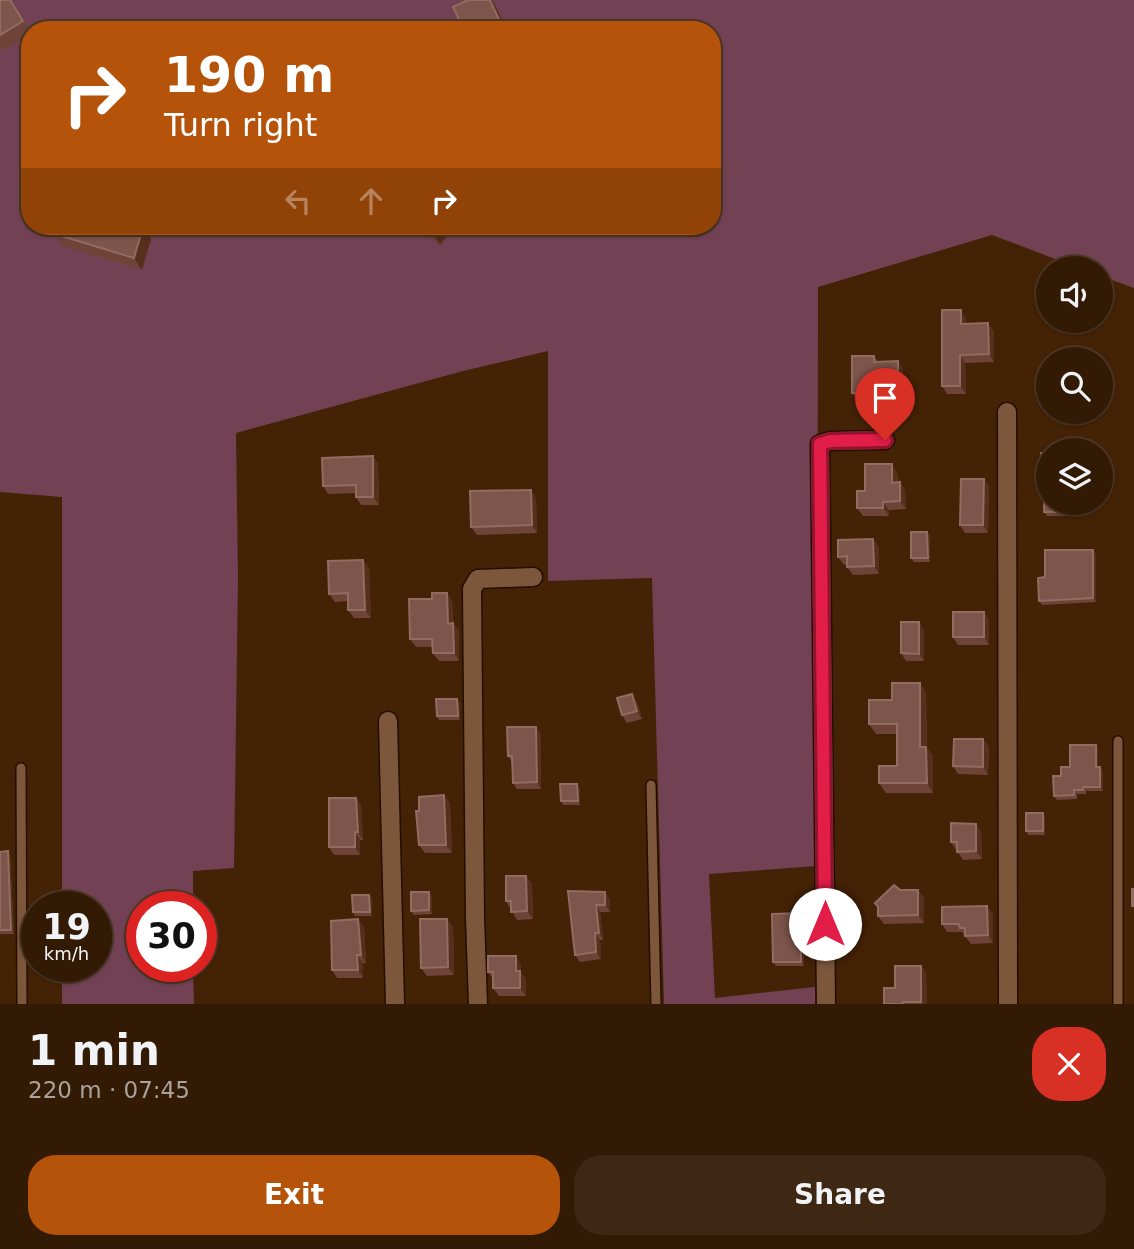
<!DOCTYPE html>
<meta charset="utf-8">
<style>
body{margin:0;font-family:"DejaVu Sans",sans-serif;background:#3e2713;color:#f1f3f6;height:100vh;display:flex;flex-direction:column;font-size:26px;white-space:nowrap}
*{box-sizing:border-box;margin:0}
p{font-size:23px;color:#a9a19a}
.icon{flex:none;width:38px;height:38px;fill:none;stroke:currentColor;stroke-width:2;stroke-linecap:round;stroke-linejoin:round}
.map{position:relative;height:1004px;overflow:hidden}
.panel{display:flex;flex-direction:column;background:#331a04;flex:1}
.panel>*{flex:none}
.banner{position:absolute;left:21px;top:21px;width:700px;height:214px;border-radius:28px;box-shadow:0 2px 5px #0004,0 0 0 2px #4e3826;background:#b45309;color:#fff;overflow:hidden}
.fabs{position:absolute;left:1036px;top:256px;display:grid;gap:14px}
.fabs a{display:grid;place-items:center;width:77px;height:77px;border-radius:50%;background:#331a04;box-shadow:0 2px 5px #0004,0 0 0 2px #4e3826;font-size:35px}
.speed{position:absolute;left:21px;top:891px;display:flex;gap:14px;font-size:35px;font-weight:700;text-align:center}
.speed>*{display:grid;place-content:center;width:91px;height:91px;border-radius:50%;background:#331a04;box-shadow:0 2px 5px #0004,0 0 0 2px #4e3826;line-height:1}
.speed small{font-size:18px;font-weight:400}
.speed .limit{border:10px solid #d22;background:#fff;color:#111}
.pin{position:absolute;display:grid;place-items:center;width:60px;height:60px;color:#fff;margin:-72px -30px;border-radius:50% 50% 50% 0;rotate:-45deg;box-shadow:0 0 7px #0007}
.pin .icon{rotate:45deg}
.me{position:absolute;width:77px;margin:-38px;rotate:0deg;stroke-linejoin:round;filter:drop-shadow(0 0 5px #0008)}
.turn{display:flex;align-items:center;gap:24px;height:147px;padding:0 28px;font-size:32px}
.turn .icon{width:91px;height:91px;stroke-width:2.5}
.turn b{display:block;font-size:49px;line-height:60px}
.lanes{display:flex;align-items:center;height:66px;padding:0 28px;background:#0003;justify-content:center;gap:35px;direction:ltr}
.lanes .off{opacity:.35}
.round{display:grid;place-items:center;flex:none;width:74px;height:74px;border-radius:28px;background:#3e2713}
.headline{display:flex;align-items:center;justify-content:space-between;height:119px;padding:0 28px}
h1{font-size:42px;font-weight:700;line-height:52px}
.primary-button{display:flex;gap:14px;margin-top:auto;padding:14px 28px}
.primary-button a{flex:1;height:80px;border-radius:28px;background:#b45309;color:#fff;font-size:28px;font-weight:700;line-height:80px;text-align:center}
.primary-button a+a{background:#3e2713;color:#f1f3f6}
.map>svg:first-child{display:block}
.green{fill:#724254;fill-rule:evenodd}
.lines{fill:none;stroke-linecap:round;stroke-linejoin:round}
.service-casing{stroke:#250d00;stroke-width:12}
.minor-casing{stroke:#250d00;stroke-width:21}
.service{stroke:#7d573c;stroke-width:9}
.minor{stroke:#7d573c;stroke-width:18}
.wall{fill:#6e4439}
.shaded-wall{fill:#572f1d}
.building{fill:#7d554a;stroke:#916c60;stroke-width:2}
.route-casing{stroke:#92132f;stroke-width:18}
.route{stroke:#e11d48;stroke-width:12}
</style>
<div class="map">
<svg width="1134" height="1004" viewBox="0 0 1134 1004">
<rect width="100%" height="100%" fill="#442206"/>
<path class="green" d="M 0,0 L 1134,0 L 1134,288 L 1101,276 L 1101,268 L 1079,268 L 992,235 L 818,287 L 817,866 L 709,874 L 715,998 L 815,987 L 815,1004 L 664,1004 L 652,578 L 548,581 L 548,351 L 463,371 L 236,433 L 238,577 L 234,868 L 193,871 L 193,906 L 142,906 L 142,966 L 193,966 L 194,1004 L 62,1004 L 62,966 L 96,966 L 96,906 L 62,906 L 62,497 L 0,492 ZM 30,30 L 712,30 L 712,226 L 30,226 Z"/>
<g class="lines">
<defs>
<g id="service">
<polyline points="1118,741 1118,1004"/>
<polyline points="21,768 22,1004"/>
<polyline points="651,785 656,1004"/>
</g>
<g id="minor">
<polyline points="1007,412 1008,1004"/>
<polyline points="388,721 395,1004"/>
<polyline points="478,1004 475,918 472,589 478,579 533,577"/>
<polyline points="826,1004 820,444 830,441 885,440"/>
</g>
</defs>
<use href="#service" class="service-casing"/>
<use href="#minor" class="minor-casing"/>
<use href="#service" class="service"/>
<use href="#minor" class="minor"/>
</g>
<g class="wall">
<polygon points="0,0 11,0 30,31 30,34 2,51 0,47"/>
<polygon points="414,226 454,226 440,245"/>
<polygon points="55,234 151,239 142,270 63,246"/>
<polygon points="966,318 966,324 994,331 994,362 965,363 966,394 947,394 942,386"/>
<polygon points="874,356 878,362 898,361 903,369 903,385 879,386 879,401 858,401 852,393"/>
<polygon points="1041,453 1098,502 1098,506 1069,506 1069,516 1047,516 1044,512 1044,481 1041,477"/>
<polygon points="373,456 378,464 379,505 361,505 356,497 356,493 328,494 323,486"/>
<polygon points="897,472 898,482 900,482 905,490 906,509 889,510 889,516 863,516 857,508 865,491"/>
<polygon points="984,479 989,487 988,533 965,533 960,525"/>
<polygon points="536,498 537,533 477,535 471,527"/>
<polygon points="927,532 930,536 930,562 914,562 911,558"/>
<polygon points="879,547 879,574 853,575 847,567 847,564 844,565 838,557"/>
<polygon points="1096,554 1096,602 1042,605 1039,601 1045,577"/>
<polygon points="363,560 369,568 371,618 354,618 348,610 348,601 335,602 329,594"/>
<polygon points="447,593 452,601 453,623 459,631 459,661 439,661 433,653 433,647 416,647 410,639 432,599"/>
<polygon points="984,612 989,620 989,645 958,645 953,637"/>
<polygon points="924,630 924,661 906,661 901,653"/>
<polygon points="926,692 927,748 933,757 933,793 886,793 879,783 897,766 897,734 876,734 869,724 892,700"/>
<polygon points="637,702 642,719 627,723 622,715"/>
<polygon points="460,703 460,720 439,720 437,716"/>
<polygon points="541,734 541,789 517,789 513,783 512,762 508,756"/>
<polygon points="983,739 989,747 988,775 958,774 953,766"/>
<polygon points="1096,745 1098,749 1098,767 1100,767 1103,771 1103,791 1086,791 1086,794 1077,794 1077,799 1057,800 1054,796 1061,776"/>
<polygon points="580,788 580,805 563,805 561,801"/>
<polygon points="356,798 361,806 363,840 360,840 360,855 334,855 329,847"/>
<polygon points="450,803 452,853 425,853 419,845"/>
<polygon points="1045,817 1045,835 1028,835 1026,831"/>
<polygon points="976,824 981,832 982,859 963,860 951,842"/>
<polygon points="8,851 10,855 14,934 0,934 0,852"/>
<polygon points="526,876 532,884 533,919 517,920 506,901"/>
<polygon points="900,890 918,890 924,898 924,923 884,924 878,916"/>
<polygon points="568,891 610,899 610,912 600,912 603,940 600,940 601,959 580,962 575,955"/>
<polygon points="432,896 432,914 414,915 411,911"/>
<polygon points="372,899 372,916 355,916 353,912"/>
<polygon points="801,913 803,917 804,966 776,966 773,962"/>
<polygon points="993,914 993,943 971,944 962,932 947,932 942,924"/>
<polygon points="364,927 366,963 363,963 363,978 337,978 332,970"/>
<polygon points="453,927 454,975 427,976 421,968"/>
<polygon points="521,964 521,973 526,979 526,996 499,996 493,988 493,979 488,972"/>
<polygon points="921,966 926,974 927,1004 884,1004 895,988"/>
</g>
<g class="shaded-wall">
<polygon points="490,0 492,0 494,3 507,30 504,30"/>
<polygon points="437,226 454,226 440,245 432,233"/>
<polygon points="143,227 151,239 142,270 134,258"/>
<polygon points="961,310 966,318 966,332 961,324"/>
<polygon points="988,323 994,331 994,362 989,354"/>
<polygon points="960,355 965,363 966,394 960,386"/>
<polygon points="898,361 903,369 903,385 898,377"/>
<polygon points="873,378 879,386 879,401 873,393"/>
<polygon points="373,456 378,464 379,505 373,497"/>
<polygon points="892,464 897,472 898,491 892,483"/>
<polygon points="984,479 989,487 988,533 983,525"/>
<polygon points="900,482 905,490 906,509 900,501"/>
<polygon points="531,490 536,498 537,533 532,525"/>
<polygon points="883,502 889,510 889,516 883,508"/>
<polygon points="1066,502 1069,506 1069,516 1066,512"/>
<polygon points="927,532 930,536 930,562 928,558"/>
<polygon points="873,539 879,547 879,574 874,566"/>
<polygon points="1093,550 1096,554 1096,602 1093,598"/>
<polygon points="363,560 369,568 371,618 365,610"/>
<polygon points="447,593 452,601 453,631 448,624"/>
<polygon points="984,612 989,620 989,645 984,637"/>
<polygon points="919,622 924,630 924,661 919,654"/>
<polygon points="453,623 459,631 459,661 454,653"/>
<polygon points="920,683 926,692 927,748 933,757 933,793 927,783 920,747"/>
<polygon points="632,694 637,702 642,719 637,711"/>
<polygon points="457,699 460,703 460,720 458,716"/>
<polygon points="536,727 541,734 541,789 537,782"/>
<polygon points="983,739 989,747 988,775 983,767"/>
<polygon points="1096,745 1098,749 1098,771 1096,767"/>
<polygon points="1100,767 1103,771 1103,791 1100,787"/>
<polygon points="577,784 580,788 580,805 578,801"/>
<polygon points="444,795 450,803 452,853 446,845"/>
<polygon points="356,798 361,806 363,840 358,832"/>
<polygon points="1043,813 1045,817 1045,835 1043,831"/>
<polygon points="976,824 981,832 982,859 976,851"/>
<polygon points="355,832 360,840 360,855 355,847"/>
<polygon points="8,851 10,855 14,934 11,930"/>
<polygon points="526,876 532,884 533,919 527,911"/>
<polygon points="918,890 924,898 924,923 918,915"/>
<polygon points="429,892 432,896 432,914 429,910"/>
<polygon points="605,892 610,899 610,912 605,905"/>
<polygon points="369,895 372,899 372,916 370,912"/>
<polygon points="596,905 600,912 603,940 599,933"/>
<polygon points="987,906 993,914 993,943 988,935"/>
<polygon points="801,913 803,917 804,966 801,962"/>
<polygon points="358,919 364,927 366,963 361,955"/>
<polygon points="447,919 453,927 454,975 448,967"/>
<polygon points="595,933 600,940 601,959 596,952"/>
<polygon points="357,955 363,963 363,978 358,970"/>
<polygon points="516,956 521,964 521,973 526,979 526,996 520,988 516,971"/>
<polygon points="921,966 926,974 927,1004 922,1004 921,1002"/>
</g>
<g class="building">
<polygon points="0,0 10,0 23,21 0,35"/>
<polygon points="468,0 490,0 504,30 464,30 453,7"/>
<polygon points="57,226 137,226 143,227 134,258 55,234"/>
<polygon points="422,226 437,226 432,233"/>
<polygon points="942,310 961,310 961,324 988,323 989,354 960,355 960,386 942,386"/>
<polygon points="852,356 874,356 874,362 898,361 898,377 873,378 873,393 852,393"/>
<polygon points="1041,453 1048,453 1048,502 1066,502 1066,512 1044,512 1045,477 1041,477"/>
<polygon points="373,456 373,497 356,497 356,485 323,486 322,458"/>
<polygon points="865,464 892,464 892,483 900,482 900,501 883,502 883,508 857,508 857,491 865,491"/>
<polygon points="961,479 984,479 983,525 960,525"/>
<polygon points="531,490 532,525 471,527 470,491"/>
<polygon points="911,532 927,532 928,558 911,558"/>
<polygon points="873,539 874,566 847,567 847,556 838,557 838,540"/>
<polygon points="1045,550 1093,550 1093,598 1039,601 1038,578 1045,577"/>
<polygon points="363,560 365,610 348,610 348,593 329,594 328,561"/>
<polygon points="432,593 447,593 448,624 453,623 454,653 433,653 432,639 410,639 409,599 432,599"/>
<rect x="953" y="612" width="31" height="25"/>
<polygon points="901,622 919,622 919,654 901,653"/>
<polygon points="892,683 920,683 920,747 926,747 927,783 879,783 879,766 897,766 897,724 869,724 869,700 892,700"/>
<polygon points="632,694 637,711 622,715 617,698"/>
<polygon points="436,699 457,699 458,716 437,716"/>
<polygon points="507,727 536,727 537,782 513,783 512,756 508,756"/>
<polygon points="954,739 983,739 983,767 953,766"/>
<polygon points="1070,745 1096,745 1096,767 1100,767 1100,787 1083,787 1083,790 1074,790 1074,795 1054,796 1053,776 1061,776 1061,767 1070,767"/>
<polygon points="560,784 577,784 578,801 561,801"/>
<polygon points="444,795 446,845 419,845 416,811 419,811 419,797"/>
<polygon points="329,798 356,798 358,832 355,832 355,847 329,847"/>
<rect x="1026" y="813" width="17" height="18"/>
<polygon points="951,823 976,824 976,851 957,852 957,842 951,842"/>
<polygon points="8,851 11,930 0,930 0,852"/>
<polygon points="506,876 526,876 527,911 511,912 511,901 506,901"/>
<polygon points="894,885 900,890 918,890 918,915 878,916 878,907 875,903"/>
<rect x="1132" y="889" width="2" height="17"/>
<polygon points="568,891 605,892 605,905 596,905 599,933 595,933 596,952 575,955"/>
<polygon points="411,892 429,892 429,910 411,911"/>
<polygon points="352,895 369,895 370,912 353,912"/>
<polygon points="987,906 988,935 965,936 965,928 960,928 959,924 942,924 942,907"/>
<polygon points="801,913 801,962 773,962 772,914"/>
<polygon points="358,919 361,955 357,955 358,970 332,970 331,921"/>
<polygon points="420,919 447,919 448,967 421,968"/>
<polygon points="488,956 516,956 516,971 520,971 520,988 493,988 493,972 488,972"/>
<polygon points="895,966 921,966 921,1002 903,1002 903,1004 884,1004 884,988 895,988"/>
</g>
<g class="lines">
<defs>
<polyline id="route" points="825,924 820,444 830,441 885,440"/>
</defs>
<use href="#route" class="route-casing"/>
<use href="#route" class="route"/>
</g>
</svg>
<div class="fabs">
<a><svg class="icon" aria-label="sound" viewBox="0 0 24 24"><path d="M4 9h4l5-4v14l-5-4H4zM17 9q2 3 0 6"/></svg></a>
<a><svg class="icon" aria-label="search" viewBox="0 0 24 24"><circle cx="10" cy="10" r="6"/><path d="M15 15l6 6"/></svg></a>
<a><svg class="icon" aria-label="layers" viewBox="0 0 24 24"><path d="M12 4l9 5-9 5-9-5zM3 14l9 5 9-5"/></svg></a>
</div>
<div class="speed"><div>19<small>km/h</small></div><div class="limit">30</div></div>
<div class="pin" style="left:885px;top:440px;background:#d93025"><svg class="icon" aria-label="arrive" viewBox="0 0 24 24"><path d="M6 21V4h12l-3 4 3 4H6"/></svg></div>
<svg class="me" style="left:825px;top:924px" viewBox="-20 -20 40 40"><circle r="19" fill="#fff"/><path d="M0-13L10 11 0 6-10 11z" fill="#e11d48"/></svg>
<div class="banner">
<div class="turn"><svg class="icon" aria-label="right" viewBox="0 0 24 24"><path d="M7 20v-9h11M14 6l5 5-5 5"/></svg><div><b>190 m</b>Turn right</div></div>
<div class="lanes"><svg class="icon off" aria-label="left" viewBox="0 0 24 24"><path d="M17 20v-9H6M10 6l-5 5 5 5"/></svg><svg class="icon off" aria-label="ahead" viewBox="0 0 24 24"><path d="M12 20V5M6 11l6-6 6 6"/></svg><svg class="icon" aria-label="right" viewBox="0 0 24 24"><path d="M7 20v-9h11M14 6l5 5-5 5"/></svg></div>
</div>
</div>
<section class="panel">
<div class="headline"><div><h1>1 min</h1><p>220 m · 07:45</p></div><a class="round" style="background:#d93025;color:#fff"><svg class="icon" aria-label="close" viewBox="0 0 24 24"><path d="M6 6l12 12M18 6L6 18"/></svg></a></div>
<div class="primary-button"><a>Exit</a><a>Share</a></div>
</section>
